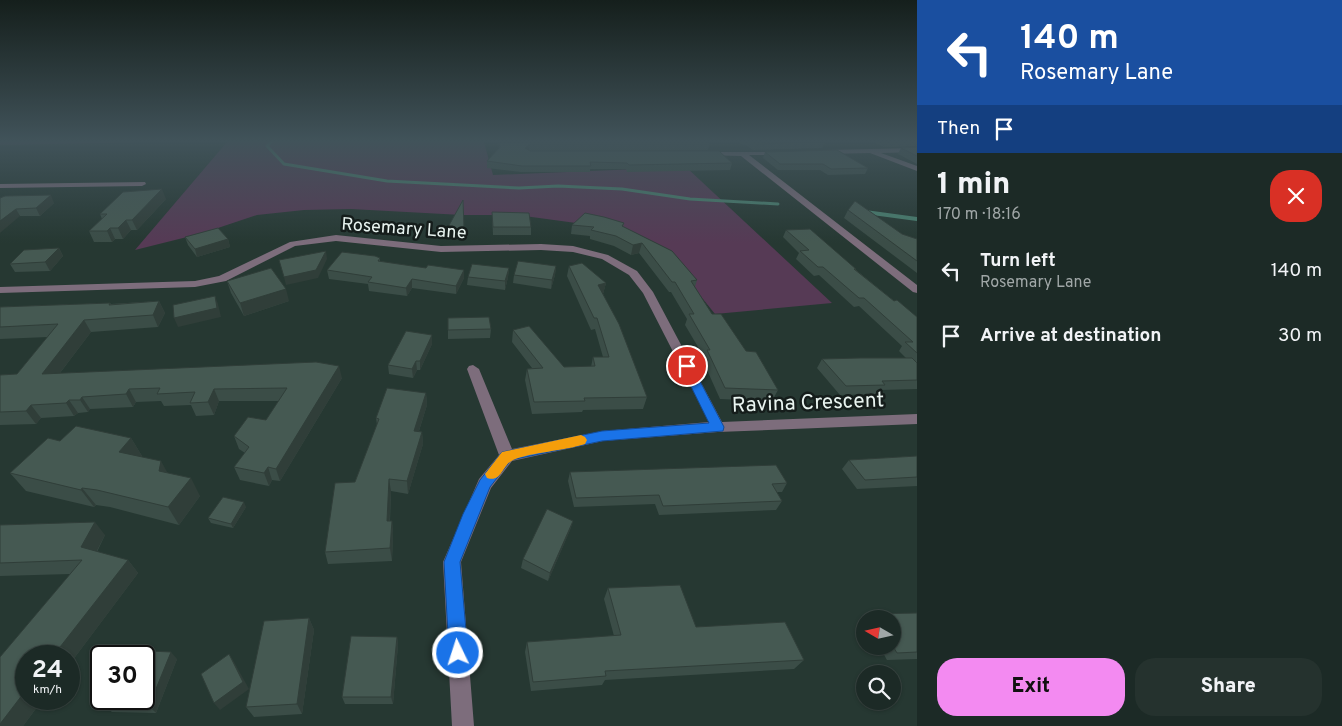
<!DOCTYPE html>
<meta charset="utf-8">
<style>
body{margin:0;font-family:Overpass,sans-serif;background:#25322e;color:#f1f3f6;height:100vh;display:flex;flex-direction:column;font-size:19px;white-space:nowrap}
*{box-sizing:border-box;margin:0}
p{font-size:16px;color:#a0a7a7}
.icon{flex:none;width:28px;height:28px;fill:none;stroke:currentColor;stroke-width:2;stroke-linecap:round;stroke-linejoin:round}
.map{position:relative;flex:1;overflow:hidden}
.side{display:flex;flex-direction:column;background:#1c2a26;width:425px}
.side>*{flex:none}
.hud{background:#1a4fa0;color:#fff;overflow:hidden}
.needle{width:32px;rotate:279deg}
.buttons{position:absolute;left:856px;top:610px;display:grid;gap:10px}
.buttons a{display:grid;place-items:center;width:45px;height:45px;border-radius:50%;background:#1c2a26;box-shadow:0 1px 4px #0004,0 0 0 1px #3a4643;font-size:25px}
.speed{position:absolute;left:15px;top:645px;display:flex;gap:10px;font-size:25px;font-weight:700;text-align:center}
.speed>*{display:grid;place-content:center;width:65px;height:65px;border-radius:50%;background:#1c2a26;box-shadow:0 1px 4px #0004,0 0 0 1px #3a4643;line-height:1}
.speed small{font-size:12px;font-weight:400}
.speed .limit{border:2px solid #111;border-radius:8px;background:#fff;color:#111}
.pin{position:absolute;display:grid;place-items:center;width:42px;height:42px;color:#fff;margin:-21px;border:2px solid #fff;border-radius:50%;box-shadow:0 1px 5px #0007}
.me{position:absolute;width:55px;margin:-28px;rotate:356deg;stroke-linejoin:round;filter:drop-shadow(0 0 4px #0008)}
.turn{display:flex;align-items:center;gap:18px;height:105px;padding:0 20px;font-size:22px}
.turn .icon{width:65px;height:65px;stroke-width:2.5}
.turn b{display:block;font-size:35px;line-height:42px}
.then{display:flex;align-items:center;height:48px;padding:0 20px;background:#0003;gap:10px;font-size:19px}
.round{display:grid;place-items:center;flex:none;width:52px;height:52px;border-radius:20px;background:#25322e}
.overview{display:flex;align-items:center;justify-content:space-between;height:85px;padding:0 20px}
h1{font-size:30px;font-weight:800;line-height:38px}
.action{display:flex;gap:10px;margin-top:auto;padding:10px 20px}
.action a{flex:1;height:58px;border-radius:20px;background:#f38af1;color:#111;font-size:20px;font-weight:800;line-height:58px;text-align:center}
.action a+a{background:#25322e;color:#f1f3f6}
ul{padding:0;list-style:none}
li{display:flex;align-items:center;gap:15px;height:65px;padding:0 20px}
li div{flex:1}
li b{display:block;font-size:19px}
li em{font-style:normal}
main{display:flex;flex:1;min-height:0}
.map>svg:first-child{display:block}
.green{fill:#563a55}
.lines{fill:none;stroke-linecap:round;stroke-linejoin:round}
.stream-far1{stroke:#4a8270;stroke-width:3}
.stream{stroke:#4a8270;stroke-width:4}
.street{fill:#7d6d7c;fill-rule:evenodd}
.wall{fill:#3b4d47}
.shaded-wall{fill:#303e39}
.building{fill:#455952;stroke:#303e39}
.route{fill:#1a73e8;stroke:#114b97}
.slow{fill:#f59e0b}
.labels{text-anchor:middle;stroke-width:5;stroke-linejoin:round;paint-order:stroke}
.street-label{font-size:18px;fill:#e9f4f0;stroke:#151d1b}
.near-street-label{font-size:21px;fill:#e9f4f0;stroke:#151d1b}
</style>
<main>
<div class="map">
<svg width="917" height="726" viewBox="0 0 917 726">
<rect width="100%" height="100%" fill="#263832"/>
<g class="green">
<polygon points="0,142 154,142 0,145"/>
<polygon points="227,142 484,142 493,175 686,167 832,303 715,314 674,263 576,223 517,215 462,215 351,209 304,210 257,215 203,233 135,250"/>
</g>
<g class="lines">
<polyline class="stream-far1" points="271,142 267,146 284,164 387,181 519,188 558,186 622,189 690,199 778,204"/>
<polyline class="stream" points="865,212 917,219"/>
<g class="street">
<polygon points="917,148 917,152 881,153 917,166 917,171 870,153 824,154 821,152 824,150"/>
<polygon points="706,152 783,152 784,153 781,155 749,155 917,285 917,293 913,292 741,156 704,155 703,154"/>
<polygon points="145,182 146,184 142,186 0,188 0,184"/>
<polygon points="336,235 441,246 541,244 573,246 608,255 637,271 653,292 722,422 917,414 917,424 718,432 603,441 512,461 491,488 461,562 474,726 452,726 443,562 479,479 499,455 467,369 469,366 473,365 479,369 512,449 603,431 709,422 643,293 629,275 602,259 573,252 541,250 441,252 336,241 295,246 226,281 195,287 0,293 0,287 195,281 219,276 290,242"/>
</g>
</g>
<g class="wall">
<polygon points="498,142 708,142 710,144 708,150 529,151 530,151 732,163 730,170 627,172 626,169 590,169 590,172 521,172 487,168 487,161 499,148"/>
<polygon points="739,142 852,142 825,142 822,148 753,150 746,145 743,145"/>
<polygon points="874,142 917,142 917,146 884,147"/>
<polygon points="917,147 917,164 898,154 901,148"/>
<polygon points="765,152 868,168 865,174 828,175 820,170 778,170 763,158"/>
<polygon points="0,198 54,203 40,216 20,216"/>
<polygon points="166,199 137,230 131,230 123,239 115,239 112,242 94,242 89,231 102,219 100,214"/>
<polygon points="848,210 902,234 917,239 917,273 844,218"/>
<polygon points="492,212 531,227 531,235 493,235"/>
<polygon points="624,223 623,227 697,280 695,287 712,314 746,351 778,390 772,401 720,399 703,361 704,357 685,325 687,319 671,292 669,292 639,253 631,255 614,246 590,239 590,236 571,234 572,225"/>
<polygon points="447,229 464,229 464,236 447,237"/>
<polygon points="786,230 856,269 856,270 894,301 917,317 917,389 881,390 879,394 840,395 817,368 822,359 906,358 899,351 902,346 859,306 854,307 819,275 814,276 796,259 799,253 783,237"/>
<polygon points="185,237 228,239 230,247 197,257 188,245"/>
<polygon points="59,248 63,256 50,271 15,272 10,264"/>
<polygon points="380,258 380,261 464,278 456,294 412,288 407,296 369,291 368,284 329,279 327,270"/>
<polygon points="556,266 555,275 551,289 513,283 514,275"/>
<polygon points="569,266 606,283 603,294 647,397 643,409 583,410 582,412 532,414 525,380 527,369 532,368 512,342 513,330 564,367 591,367 593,357 603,357 595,329 591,330 567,276"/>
<polygon points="509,268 508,277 505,290 467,285 468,277"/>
<polygon points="227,281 289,301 244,316 231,293"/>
<polygon points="159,301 165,313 158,327 91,332 60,373 342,378 280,481 272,480 269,486 240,480 234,467 245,453 239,449 234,436 266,420 279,401 219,401 214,415 196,416 191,405 164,406 161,401 136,402 133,407 90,409 88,412 78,413 74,416 41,418 36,424 0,425 0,375 17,374 48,337 0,339 0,307 110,303 111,304"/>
<polygon points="448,318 491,329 490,338 448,339"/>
<polygon points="432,335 432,344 420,370 417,370 413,378 389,374 388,365"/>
<polygon points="426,393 427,405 419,431 422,432 423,444 408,494 391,491 390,521 392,521 393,533 392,561 328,564 325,552 355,482 377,425 376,418"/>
<polygon points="131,438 142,456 141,457 168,473 200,496 179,525 110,507 96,505 94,507 26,491 10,473 60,441"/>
<polygon points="917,456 917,486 857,489 842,469 849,460"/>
<polygon points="570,472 787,483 782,492 777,492 782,501 776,510 659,515 655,504 574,507 568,481"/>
<polygon points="246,507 233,528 211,523 208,518"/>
<polygon points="573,521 570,530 548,581 521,568 523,559"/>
<polygon points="0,525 105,535 97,552 128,560 138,573 69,665 69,656 26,699 43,699 23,726 0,726 70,574 0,576"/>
<polygon points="608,588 696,627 804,660 794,669 605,680 602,685 531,691 525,652 527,642 614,636 604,599"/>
<polygon points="917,613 917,659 887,660 879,646 892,646 892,619 869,619 874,614"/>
<polygon points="309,618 314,630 302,714 254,717 246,707"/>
<polygon points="397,637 398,645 393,704 345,704 342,697"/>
<polygon points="177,659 156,713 112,712 103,705"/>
</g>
<g class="shaded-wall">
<polygon points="530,144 529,150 524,155 525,148"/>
<polygon points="162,189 166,199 137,230 132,220"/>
<polygon points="51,195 54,203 40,216 36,208"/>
<polygon points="16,209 20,216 0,233 0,221"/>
<polygon points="126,220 131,230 123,239 118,228"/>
<polygon points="110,228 115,239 112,242 107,231"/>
<polygon points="228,239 230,247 197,257 195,249"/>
<polygon points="642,243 639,253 631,255 633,245"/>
<polygon points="59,248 63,256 50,271 45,262"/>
<polygon points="326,251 327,259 318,278 286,285 284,277"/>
<polygon points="556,266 555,275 551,289 552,280"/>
<polygon points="509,268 508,277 505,290 505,281"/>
<polygon points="464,270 464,278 456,294 456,286"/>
<polygon points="412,279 412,288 407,296 406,288"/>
<polygon points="606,283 603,294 596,296 598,285"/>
<polygon points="286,289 289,301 244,316 240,303"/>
<polygon points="215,296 218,304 221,317 178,327 174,318"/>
<polygon points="159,301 165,313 158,327 153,315"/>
<polygon points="84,320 91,332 50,386 42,374"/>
<polygon points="432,335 432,344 420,370 420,361"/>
<polygon points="416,361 417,370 413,378 412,369"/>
<polygon points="339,366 342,378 280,481 276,469"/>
<polygon points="129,389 136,402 133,407 126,394"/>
<polygon points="214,389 219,401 214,415 208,402"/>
<polygon points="426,393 427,405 415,443 414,431"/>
<polygon points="82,397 90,409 88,412 80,400"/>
<polygon points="69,400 78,413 74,416 66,403"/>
<polygon points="31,405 41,418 36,424 26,411"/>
<polygon points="422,432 423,444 408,494 407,481"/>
<polygon points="131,438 142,456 131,469 119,452"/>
<polygon points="161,461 171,479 159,471"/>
<polygon points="268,467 272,480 269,486 264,473"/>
<polygon points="191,478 200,496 179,525 168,507"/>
<polygon points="389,479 391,491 389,534 387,521"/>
<polygon points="82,488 96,505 94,507 81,490"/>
<polygon points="244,502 246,507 233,528 231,524"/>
<polygon points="392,521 393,533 392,561 390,548"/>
<polygon points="573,521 570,530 548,581 550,573"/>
<polygon points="95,522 105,535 92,560 81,547"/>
<polygon points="128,560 138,573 69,665 69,656 53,656"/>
<polygon points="309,618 314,630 302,714 297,704"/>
<polygon points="397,637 398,645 393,704 391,697"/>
<polygon points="171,652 177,659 156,713 149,706"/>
<polygon points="229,654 234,662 249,689 220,710 214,703"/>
<polygon points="26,690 26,699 43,699 23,726 0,726 0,724"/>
</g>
<g class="building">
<polygon points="499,142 708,142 710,144 530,144 525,148 530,151 719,151 732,163 629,165 627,163 590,162 591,166 522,166 487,161 500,147"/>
<polygon points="753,142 825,142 755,144"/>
<polygon points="917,147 917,156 901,148"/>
<polygon points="837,150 868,168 831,169 823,164 780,164 765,152"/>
<polygon points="162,189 132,220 126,220 118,228 110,228 107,231 89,231 107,214 100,214 123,192"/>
<polygon points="51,195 36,208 16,209 0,221 0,198 5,196"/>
<polygon points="463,200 464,229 447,229"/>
<polygon points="855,201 902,234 917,239 917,261 848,210"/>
<polygon points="492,212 529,213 531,227 493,227"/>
<polygon points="585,213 604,217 624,223 622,226 672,251 697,280 691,281 712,314 721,314 746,351 756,352 778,390 725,388 707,350 710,350 689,314 694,314 675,282 672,282 642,243 633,245 616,236 591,230 594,227 572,225"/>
<polygon points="218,228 228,239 195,249 185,237"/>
<polygon points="810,229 856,269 854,269 894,301 897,300 917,317 917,353 905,342 913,342 864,298 859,298 823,267 818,267 800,251 809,250 786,230"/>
<polygon points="59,248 45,262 10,264 24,250"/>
<polygon points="326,251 316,270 284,277 279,260"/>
<polygon points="342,252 375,256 380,258 378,261 426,268 428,265 464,270 456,286 412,279 406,288 368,282 372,277 327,270"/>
<polygon points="518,261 556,266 552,280 514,275"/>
<polygon points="582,263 606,283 598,285 619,324 647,397 584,398 585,401 534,402 527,369 543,368 513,330 529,326 564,367 595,366 593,357 609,357 597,318 594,318 569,266"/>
<polygon points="472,264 509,268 505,281 468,277"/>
<polygon points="271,268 286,289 240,303 227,281"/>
<polygon points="215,296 217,308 174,318 173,305"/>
<polygon points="159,301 153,315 84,320 42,374 316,362 339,366 276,469 268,467 264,473 234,467 249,447 234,436 248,417 266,420 287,388 214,389 208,402 190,403 195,392 157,394 160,388 129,389 126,394 82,397 80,400 69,400 66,403 31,405 26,411 0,412 0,375 17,374 58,324 0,327 0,307 110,303 109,305"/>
<polygon points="489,317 491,329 448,330 448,318"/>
<polygon points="406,331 432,335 420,361 416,361 412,369 388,365"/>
<polygon points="860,358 912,358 917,363 917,380 882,381 885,385 846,386 822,359"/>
<polygon points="387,388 426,393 414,431 422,432 407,481 389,479 387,521 392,521 390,548 325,552 335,483 355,482 379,419 376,418"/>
<polygon points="76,426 131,438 119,452 161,461 159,471 191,478 168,507 97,490 82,488 81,490 10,473 48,438 60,441"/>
<polygon points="917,456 917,477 865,480 849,460"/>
<polygon points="776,465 787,483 772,484 782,501 663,506 659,495 576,498 570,472"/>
<polygon points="223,497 244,502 231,524 208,518"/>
<polygon points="547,509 573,521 550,573 523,559"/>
<polygon points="95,522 81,547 128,560 53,656 26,656 26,690 0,724 0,657 82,560 0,563 0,525"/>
<polygon points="680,585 696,627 785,622 804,660 605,671 606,676 533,682 527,642 621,635 608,588"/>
<polygon points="917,613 917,652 897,653 892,645 892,619 876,619 874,614"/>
<polygon points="309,618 297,704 246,707 264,621"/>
<polygon points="351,636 397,637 391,697 342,697"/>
<polygon points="129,650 171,652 149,706 103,705 106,699 144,699 144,656 126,656"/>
<polygon points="229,654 243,682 214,703 201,674"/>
</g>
<linearGradient id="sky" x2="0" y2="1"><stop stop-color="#151f1c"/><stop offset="0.58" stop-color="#41535a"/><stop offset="1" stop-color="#41535a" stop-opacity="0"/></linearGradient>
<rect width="917" height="243" fill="url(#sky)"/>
<polygon class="route" points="687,362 692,366 724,427 723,431 602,441 511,460 490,487 460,562 468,653 465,660 458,662 452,660 449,653 444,562 463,514 480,480 502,452 507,451 602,431 709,423 681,366"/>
<path class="slow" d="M 581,435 L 585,437 L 587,440 L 585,444 C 564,451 532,452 513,460 C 502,465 502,483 487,478 L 485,474 L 502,452 Z"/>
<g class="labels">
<g class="street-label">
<text transform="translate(404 228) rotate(4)" y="6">Rosemary Lane</text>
</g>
<g class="near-street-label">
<text transform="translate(808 402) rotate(-2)" y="7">Ravina Crescent</text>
</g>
</g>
</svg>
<div class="buttons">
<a><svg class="needle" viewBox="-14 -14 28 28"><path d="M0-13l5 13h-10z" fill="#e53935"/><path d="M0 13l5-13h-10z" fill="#a0a7a7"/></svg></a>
<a><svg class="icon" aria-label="search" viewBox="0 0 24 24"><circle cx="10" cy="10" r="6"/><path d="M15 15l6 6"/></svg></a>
</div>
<div class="speed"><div>24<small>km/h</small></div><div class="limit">30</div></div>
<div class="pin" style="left:687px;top:366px;background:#d93025"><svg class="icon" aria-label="arrive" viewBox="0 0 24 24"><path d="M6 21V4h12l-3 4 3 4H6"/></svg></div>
<svg class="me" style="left:458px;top:653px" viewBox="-20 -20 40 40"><circle r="17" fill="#1a73e8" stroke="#fff" stroke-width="3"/><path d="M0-11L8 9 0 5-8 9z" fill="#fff"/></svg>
</div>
<section class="side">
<div class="hud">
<div class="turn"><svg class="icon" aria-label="left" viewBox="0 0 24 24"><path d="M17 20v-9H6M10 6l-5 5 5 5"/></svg><div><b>140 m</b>Rosemary Lane</div></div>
<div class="then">Then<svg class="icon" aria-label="arrive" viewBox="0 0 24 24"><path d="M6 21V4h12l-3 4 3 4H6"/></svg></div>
</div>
<div class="overview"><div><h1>1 min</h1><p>170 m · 18:16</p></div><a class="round" style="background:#d93025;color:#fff"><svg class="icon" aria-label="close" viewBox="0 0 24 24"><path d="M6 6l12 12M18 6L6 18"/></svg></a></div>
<ul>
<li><svg class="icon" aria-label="left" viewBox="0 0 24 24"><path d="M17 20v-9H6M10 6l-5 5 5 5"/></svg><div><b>Turn left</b><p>Rosemary Lane</p></div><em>140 m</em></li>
<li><svg class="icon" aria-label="arrive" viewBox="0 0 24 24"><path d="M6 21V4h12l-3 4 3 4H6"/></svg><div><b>Arrive at destination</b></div><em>30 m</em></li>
</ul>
<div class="action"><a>Exit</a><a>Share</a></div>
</section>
</main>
